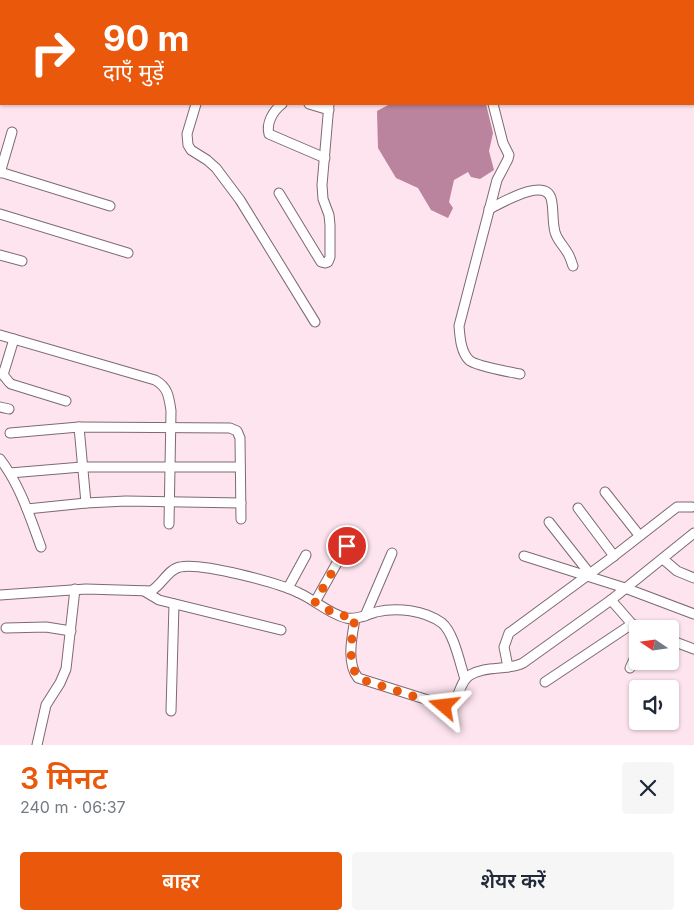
<!DOCTYPE html>
<html lang="hi">
<meta charset="utf-8">
<style>
body{margin:0;font-family:Inter,"Noto Sans Devanagari",sans-serif;background:#f6f6f7;color:#1f2937;height:100vh;display:flex;flex-direction:column;font-size:19px;white-space:nowrap}
*{box-sizing:border-box;margin:0}
p{font-size:16px;color:#747a83}
.icon{flex:none;width:28px;height:28px;fill:none;stroke:currentColor;stroke-width:2;stroke-linecap:round;stroke-linejoin:round}
.map{position:relative;height:745px;overflow:hidden}
.side{display:flex;flex-direction:column;background:#fff;flex:1}
.side>*{flex:none}
.top-card{position:absolute;left:0px;top:0px;width:695px;height:105px;box-shadow:0 1px 4px #0004;background:#ea580c;color:#fff;overflow:hidden}
.needle{width:32px;rotate:283deg}
.controls{position:absolute;left:629px;top:620px;display:grid;gap:10px}
.controls a{display:grid;place-items:center;width:50px;height:50px;border-radius:5px;background:#fff;box-shadow:0 1px 4px #0004;font-size:25px}
.pin{position:absolute;display:grid;place-items:center;width:42px;height:42px;color:#fff;margin:-21px;border:2px solid #fff;border-radius:50%;box-shadow:0 1px 5px #0007}
.me{position:absolute;width:55px;margin:-28px;rotate:287deg;stroke-linejoin:round;filter:drop-shadow(0 0 4px #0008)}
.turn{display:flex;align-items:center;gap:18px;height:105px;padding:0 20px;font-size:22px}
.turn .icon{width:65px;height:65px;stroke-width:2.5}
.turn b{display:block;font-size:35px;line-height:42px}
.round{display:grid;place-items:center;flex:none;width:52px;height:52px;border-radius:5px;background:#f6f6f7}
.head{display:flex;align-items:center;justify-content:space-between;height:85px;padding:0 20px}
h1{font-size:30px;font-weight:600;line-height:38px;color:#ea580c}
.primary-button{display:flex;gap:10px;margin-top:auto;padding:10px 20px}
.primary-button a{flex:1;height:58px;border-radius:5px;background:#ea580c;color:#fff;font-size:20px;font-weight:600;line-height:58px;text-align:center}
.primary-button a+a{background:#f6f6f7;color:#1f2937}
.map>svg:first-child{display:block}
.water{fill:#ba839e}
.lines{fill:none;stroke-linecap:round;stroke-linejoin:round}
.minor-casing{stroke:#7e6973;stroke-width:11}
.minor{stroke:#fff;stroke-width:9}
.route{stroke:#ea580c;stroke-width:9;stroke-dasharray:0 16.2}
</style>
<div class="map">
<svg width="694" height="745" viewBox="0 0 694 745">
<rect width="100%" height="100%" fill="#fde4ef"/>
<polygon class="water" points="390,104 486,104 493,133 489,151 494,170 480,179 471,177 468,172 454,180 449,202 453,208 448,218 431,210 418,188 396,178 378,148 377,111"/>
<g class="lines">
<defs>
<g id="minor">
<polyline points="70,0 71,1"/>
<polyline points="213,0 213,1"/>
<polyline points="291,0 294,1"/>
<polyline points="326,0 326,1"/>
<polyline points="481,0 481,1"/>
<polyline points="31,1 31,0"/>
<polyline points="364,1 364,0"/>
<polyline points="196,104 187,134 188,145 191,150 207,160 216,168 240,200 315,322"/>
<path d="M 282,104 C 273,111 266,123 269,134 L 325,158"/>
<polyline points="309,104 329,110"/>
<path d="M 493,104 L 503,143 L 509,155 L 508,159 L 497,180 L 459,326 C 460,338 461,352 469,360 C 475,366 510,372 520,374"/>
<polyline points="0,172 110,206"/>
<polyline points="0,173 12,132"/>
<polyline points="279,193 321,262 325,263 328,262 330,257 330,225 329,215 323,199 322,185 329,104"/>
<path d="M 489,209 C 502,203 544,177 551,198 C 554,209 552,221 555,232 C 557,240 563,245 567,252 C 570,256 571,261 573,266"/>
<polyline points="0,214 128,253"/>
<polyline points="0,255 22,261"/>
<path d="M 0,335 L 155,380 C 168,387 169,397 171,411 L 169,524"/>
<path d="M 0,373 C 5,375 7,381 11,384 L 66,401"/>
<polyline points="3,375 14,339"/>
<polyline points="0,407 9,409"/>
<polyline points="79,427 86,503"/>
<polyline points="10,433 79,427 230,428 237,431 240,438 241,519"/>
<path d="M 0,459 C 20,485 30,517 41,547"/>
<polyline points="10,473 82,467 240,467"/>
<polyline points="605,492 639,535"/>
<polyline points="578,508 614,556"/>
<polyline points="27,509 86,503 126,501 241,503"/>
<polyline points="549,522 590,574"/>
<polyline points="524,556 625,588 694,614"/>
<polyline points="663,559 677,571 694,578"/>
<polyline points="288,588 306,555"/>
<polyline points="144,591 159,600 281,630"/>
<path d="M 0,595 L 86,589 L 151,591 C 162,585 168,569 180,567 C 201,562 279,583 299,593 C 315,600 329,614 346,618 C 357,620 366,615 376,612 C 397,607 424,610 442,623 C 454,633 460,664 465,679"/>
<polyline points="611,600 632,624 642,629"/>
<polyline points="315,602 347,545"/>
<polyline points="365,616 392,553"/>
<path d="M 355,619 C 352,636 346,663 358,678 L 447,706 C 461,701 458,682 470,675 C 487,665 507,671 523,663 L 611,600 L 694,533"/>
<polyline points="6,628 46,627 71,631"/>
<polyline points="670,640 694,649"/>
<polyline points="508,667 504,647 509,633 614,556 677,507 692,507"/>
<polyline points="630,668 638,651"/>
<polyline points="545,682 632,624"/>
<polyline points="171,711 174,604"/>
<polyline points="37,745 46,705 60,683 66,669 75,589"/>
</g>
</defs>
<use href="#minor" class="minor-casing"/>
<use href="#minor" class="minor"/>
</g>
<g class="lines">
<path class="route" d="M 347,546 L 315,602 L 335,614 L 355,618 C 352,635 345,672 363,680 L 444,706"/>
</g>
</svg>
<div class="controls">
<a><svg class="needle" viewBox="-14 -14 28 28"><path d="M0-13l5 13h-10z" fill="#e53935"/><path d="M0 13l5-13h-10z" fill="#747a83"/></svg></a>
<a><svg class="icon" aria-label="sound" viewBox="0 0 24 24"><path d="M4 9h4l5-4v14l-5-4H4zM17 9q2 3 0 6"/></svg></a>
</div>
<div class="pin" style="left:347px;top:546px;background:#d93025"><svg class="icon" aria-label="arrive" viewBox="0 0 24 24"><path d="M6 21V4h12l-3 4 3 4H6"/></svg></div>
<svg class="me" style="left:444px;top:706px" viewBox="-20 -20 40 40"><path d="M0-17L14 15 0 8-14 15z" fill="#ea580c" stroke="#fff" stroke-width="4"/></svg>
<div class="top-card">
<div class="turn"><svg class="icon" aria-label="right" viewBox="0 0 24 24"><path d="M7 20v-9h11M14 6l5 5-5 5"/></svg><div><b>90 m</b>दाएँ मुड़ें</div></div>
</div>
</div>
<section class="side">
<div class="head"><div><h1>3 मिनट</h1><p>240 m · 06:37</p></div><a class="round"><svg class="icon" aria-label="close" viewBox="0 0 24 24"><path d="M6 6l12 12M18 6L6 18"/></svg></a></div>
<div class="primary-button"><a>बाहर</a><a>शेयर करें</a></div>
</section>
